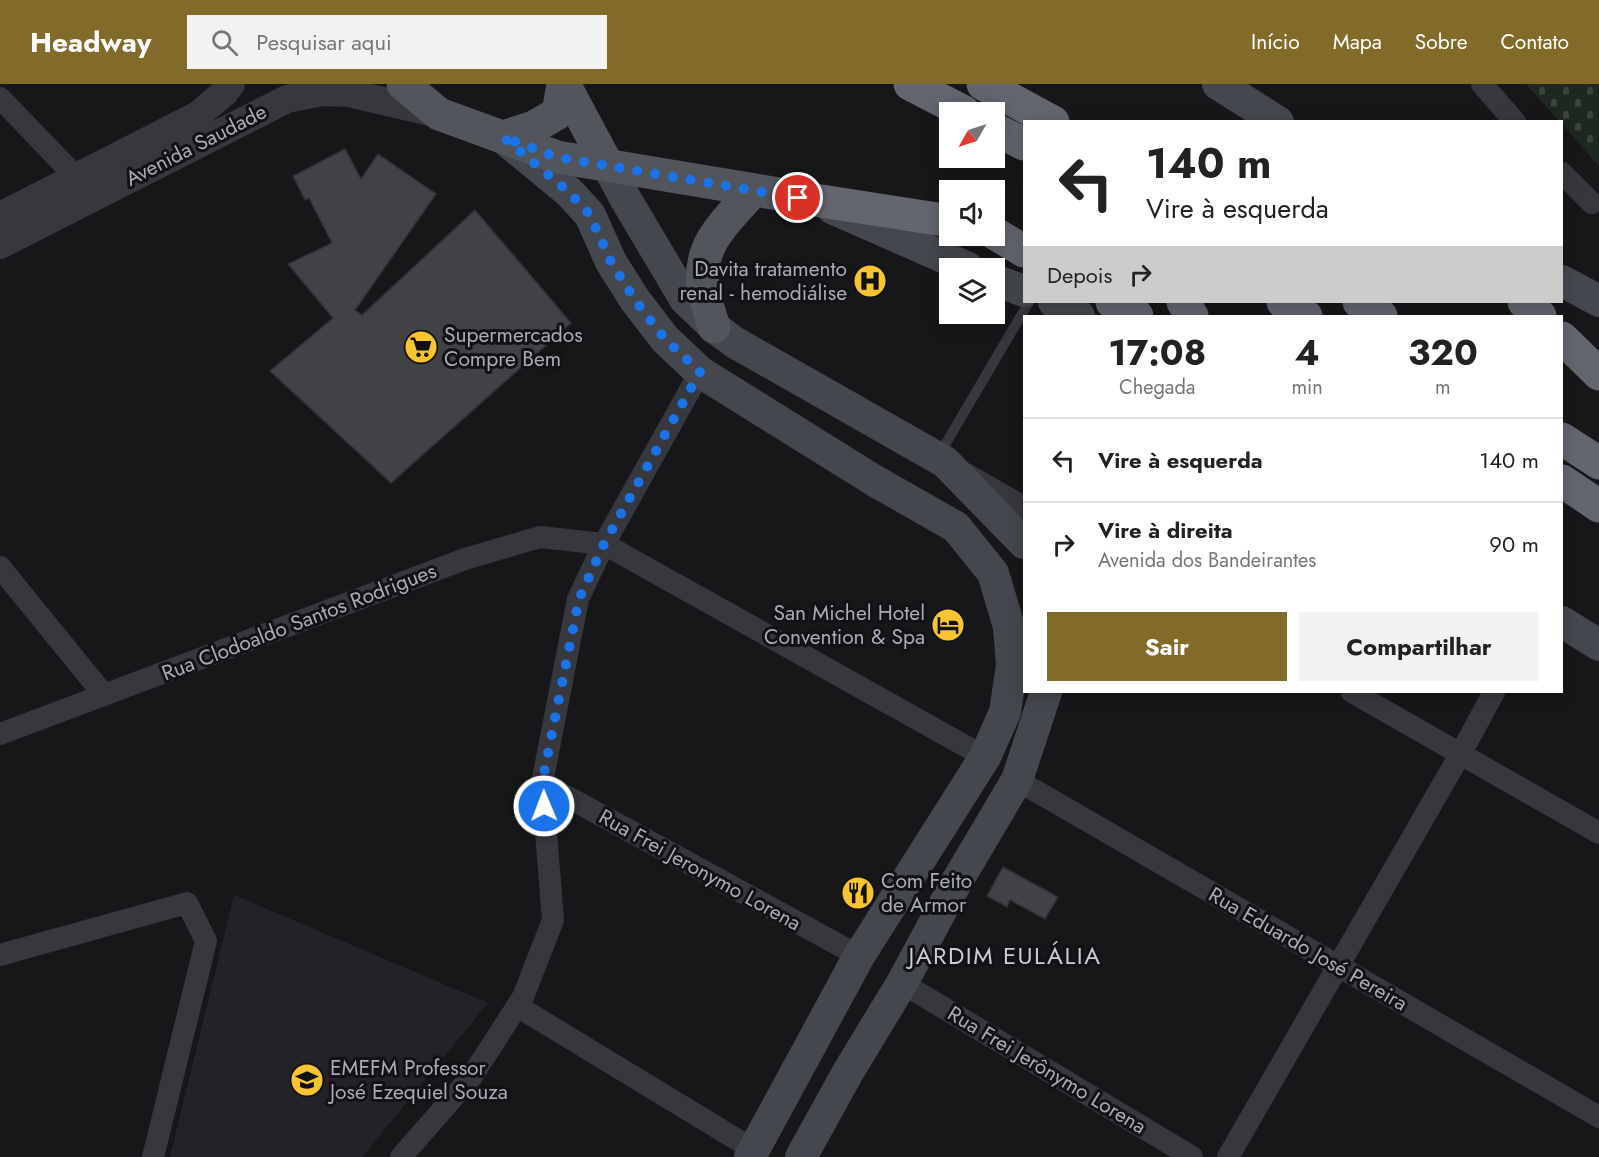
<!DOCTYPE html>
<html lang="pt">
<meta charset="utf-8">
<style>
body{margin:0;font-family:Jost,sans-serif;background:#f2f2f2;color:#222;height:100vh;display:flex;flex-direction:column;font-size:22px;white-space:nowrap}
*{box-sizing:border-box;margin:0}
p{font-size:20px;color:#767676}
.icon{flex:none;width:33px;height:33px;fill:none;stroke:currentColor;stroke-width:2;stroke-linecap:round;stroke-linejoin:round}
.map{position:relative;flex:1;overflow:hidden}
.side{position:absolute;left:1023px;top:231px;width:540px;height:378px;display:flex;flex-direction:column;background:#fff;border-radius:0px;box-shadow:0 3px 15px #0003}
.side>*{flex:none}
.hud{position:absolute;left:1023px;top:36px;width:540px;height:183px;border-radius:0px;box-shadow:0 3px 15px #0003;background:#fff;color:#222;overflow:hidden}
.needle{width:39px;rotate:231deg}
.controls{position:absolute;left:939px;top:18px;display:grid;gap:12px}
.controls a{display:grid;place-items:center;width:66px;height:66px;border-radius:0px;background:#fff;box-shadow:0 3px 15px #0003;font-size:30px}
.pin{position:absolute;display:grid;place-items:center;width:51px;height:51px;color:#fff;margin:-26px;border:3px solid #fff;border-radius:50%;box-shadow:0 2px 6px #0007}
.me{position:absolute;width:66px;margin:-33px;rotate:359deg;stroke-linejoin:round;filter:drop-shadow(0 0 4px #0008)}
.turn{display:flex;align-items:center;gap:21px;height:126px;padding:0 24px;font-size:27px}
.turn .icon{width:78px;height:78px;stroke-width:2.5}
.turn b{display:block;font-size:42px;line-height:51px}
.then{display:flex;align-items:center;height:57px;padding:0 24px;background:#0003;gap:12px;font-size:22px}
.eta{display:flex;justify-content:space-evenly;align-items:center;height:102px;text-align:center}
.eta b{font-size:36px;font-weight:700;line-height:42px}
.button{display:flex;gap:12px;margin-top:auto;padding:12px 24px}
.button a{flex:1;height:69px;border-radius:0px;background:#826b28;color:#fff;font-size:24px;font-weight:700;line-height:69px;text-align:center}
.button a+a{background:#f2f2f2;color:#222}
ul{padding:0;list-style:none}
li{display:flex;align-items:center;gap:18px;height:84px;padding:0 24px;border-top:2px solid #e0e0e0}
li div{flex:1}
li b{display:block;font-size:22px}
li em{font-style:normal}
header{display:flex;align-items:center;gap:36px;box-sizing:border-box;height:84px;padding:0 30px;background:#826b28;color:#fff}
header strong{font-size:28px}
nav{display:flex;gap:33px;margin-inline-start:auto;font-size:21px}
.search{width:420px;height:54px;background:#f2f2f2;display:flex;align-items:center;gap:15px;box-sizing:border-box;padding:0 21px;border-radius:0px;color:#767676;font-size:22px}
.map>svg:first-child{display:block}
.built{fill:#232226}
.cemetery{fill:url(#cemetery-stones)}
.building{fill:#414146;stroke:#313035;stroke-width:1.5}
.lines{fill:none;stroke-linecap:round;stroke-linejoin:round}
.service{stroke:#37383e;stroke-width:10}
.minor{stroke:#37383e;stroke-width:22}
.tertiary{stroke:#37383e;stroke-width:28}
.secondary{stroke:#45474e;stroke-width:32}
.primary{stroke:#53555d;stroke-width:33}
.motorway{stroke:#63656f;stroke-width:33}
.route{stroke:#1a73e8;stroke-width:10;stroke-dasharray:0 18}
.labels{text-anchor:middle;stroke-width:6;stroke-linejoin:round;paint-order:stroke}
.street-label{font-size:21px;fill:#a8acb9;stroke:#121214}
.poi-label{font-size:21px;fill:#a8acb9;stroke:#121214;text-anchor:start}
.quarter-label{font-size:24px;letter-spacing:1.5px;fill:#c9ccd5;stroke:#121214}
</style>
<header>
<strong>Headway</strong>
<div class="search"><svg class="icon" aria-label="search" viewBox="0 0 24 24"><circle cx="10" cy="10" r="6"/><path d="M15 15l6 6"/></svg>Pesquisar aqui</div>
<nav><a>Início</a><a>Mapa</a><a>Sobre</a><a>Contato</a></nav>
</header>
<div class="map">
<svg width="1599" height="1073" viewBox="0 0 1599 1073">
<defs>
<pattern id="cemetery-stones" width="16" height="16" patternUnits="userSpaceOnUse" patternTransform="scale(1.5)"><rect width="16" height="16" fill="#1e2720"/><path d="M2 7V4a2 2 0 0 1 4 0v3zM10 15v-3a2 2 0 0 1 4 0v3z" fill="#3c443e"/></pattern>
</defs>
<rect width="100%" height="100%" fill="#171719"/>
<polygon class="built" points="234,811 488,919 362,1073 170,1073"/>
<polygon class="cemetery" points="1526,0 1599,0 1599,82 1562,40 1562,38 1559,37"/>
<g class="building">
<polygon points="345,65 361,95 378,70 436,110 355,226 362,231 475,126 571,239 391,399 270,287 333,234 288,180 332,159 309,114 305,116 293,92"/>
<polygon points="1003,783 1058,813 1045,835 1010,816 1007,823 987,812"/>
</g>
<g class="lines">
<polyline class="service" points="939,371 1029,218"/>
<g class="minor">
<polyline points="1482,0 1515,38"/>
<polyline points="0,14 77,94"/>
<polyline points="1562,89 1592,119"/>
<polyline points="968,391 1024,423"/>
<polyline points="0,483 104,611"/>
<polyline points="1352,608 1599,749"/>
<polyline points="0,650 465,475 540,453 604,460 985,673"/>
<polyline points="1017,696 1599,1033"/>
<polyline points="542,699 859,872"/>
<polyline points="0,871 187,819 206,857 153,1073"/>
<polyline points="902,899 1192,1073"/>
<polyline points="517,922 754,1066"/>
<polyline points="401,1073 472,992 523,913 553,836 542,699 578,515 604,460 700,288"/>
<polyline points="1228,1073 1461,669 1494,608"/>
</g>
<g class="tertiary">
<polyline points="0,132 198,31 225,8 231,0"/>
<polyline points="0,161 287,15 322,8 349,9 439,30"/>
</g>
<g class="secondary">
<polyline points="1218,0 1278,38"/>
<polyline points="507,57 570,109 590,131 611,178 635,216 665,255 700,288 875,397 956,443 993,489 1009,543 1012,581 1005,628 985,673 859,872 750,1073"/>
<polyline points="608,82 625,114 685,215 714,243 734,258 945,378 1024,459"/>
<polyline points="832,124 968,184"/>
<polyline points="994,196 1024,207"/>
<polyline points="1562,197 1599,217"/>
<polyline points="1054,218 1079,232"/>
<polyline points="1562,538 1599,561"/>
<polyline points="801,1073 848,988 902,899 956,799 1017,696 1046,608"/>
</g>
<g class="primary">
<polyline points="403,0 439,30 557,73 815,116"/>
<polyline points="564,0 608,82"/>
<polyline points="503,53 534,43 558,29 563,0"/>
<path d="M 714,243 C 710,230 705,216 703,202 C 698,160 727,136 753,107"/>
</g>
<g class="motorway">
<polyline points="910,0 964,28"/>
<polyline points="983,0 1053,38"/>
<polyline points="994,45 1024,60"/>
<polyline points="815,116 950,137"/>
<polyline points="994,149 1024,167"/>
<polyline points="1112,218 1137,232"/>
<polyline points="1183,218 1192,232"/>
<polyline points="1283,218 1306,232"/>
<polyline points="1359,218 1381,232"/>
<polyline points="1524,218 1540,232"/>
<polyline points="1562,254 1599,290"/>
<polyline points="1562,355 1599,379"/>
<polyline points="1562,397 1599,422"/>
</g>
</g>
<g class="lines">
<polyline class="route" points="544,722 542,699 579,515 604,460 700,288 665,255 635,216 611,178 590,131 570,109 503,53 556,73 798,114"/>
</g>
<defs>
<symbol id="hospital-disc" viewBox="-11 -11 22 22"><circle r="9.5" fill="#f8c42f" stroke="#121214"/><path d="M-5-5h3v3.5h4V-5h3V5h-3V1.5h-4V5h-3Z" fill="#111"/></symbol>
<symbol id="supermarket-disc" viewBox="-11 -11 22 22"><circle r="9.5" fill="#f8c42f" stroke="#121214"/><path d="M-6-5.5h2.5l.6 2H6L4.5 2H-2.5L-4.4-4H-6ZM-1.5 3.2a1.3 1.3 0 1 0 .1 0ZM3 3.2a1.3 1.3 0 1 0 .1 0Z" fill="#111"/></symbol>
<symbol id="hotel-disc" viewBox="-11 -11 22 22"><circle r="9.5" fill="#f8c42f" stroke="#121214"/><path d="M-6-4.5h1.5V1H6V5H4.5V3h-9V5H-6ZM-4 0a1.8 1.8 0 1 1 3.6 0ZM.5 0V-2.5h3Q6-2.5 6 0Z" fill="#111"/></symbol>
<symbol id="restaurant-disc" viewBox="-11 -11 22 22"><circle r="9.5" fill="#f8c42f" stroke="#121214"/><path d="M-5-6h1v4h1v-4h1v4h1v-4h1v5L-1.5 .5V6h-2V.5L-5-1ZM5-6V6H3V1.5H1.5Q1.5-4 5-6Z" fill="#111"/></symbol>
<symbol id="school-disc" viewBox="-11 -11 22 22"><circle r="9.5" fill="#f8c42f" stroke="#121214"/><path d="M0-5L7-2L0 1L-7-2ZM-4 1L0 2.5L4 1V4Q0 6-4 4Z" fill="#111"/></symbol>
</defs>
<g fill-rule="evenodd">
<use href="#hospital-disc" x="851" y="178" width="38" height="38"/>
<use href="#supermarket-disc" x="402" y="244" width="38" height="38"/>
<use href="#hotel-disc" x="929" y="522" width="38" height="38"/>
<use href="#restaurant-disc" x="839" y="790" width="38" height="38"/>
<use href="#school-disc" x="288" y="977" width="38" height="38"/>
</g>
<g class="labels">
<g class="street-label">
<text transform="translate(196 61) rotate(-27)" y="7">Avenida Saudade</text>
<text transform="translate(299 538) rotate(-21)" y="7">Rua Clodoaldo Santos Rodrigues</text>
<text transform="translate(700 786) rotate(29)" y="7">Rua Frei Jeronymo Lorena</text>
<text transform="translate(1308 865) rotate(30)" y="7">Rua Eduardo José Pereira</text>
<text transform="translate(1047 986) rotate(31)" y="7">Rua Frei Jerônymo Lorena</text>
</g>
<g class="poi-label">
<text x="847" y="192" text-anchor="end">Davita tratamento<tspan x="847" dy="24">renal - hemodiálise</tspan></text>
<text x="444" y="258">Supermercados<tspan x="444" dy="24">Compre Bem</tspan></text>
<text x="925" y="536" text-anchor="end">San Michel Hotel<tspan x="925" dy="24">Convention &amp; Spa</tspan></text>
<text x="881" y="804">Com Feito<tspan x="881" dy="24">de Armor</tspan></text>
<text x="330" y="991">EMEFM Professor<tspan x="330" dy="24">José Ezequiel Souza</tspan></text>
</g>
<g class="quarter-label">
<text x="1005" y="880">JARDIM EULÁLIA</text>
</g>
</g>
</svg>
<div class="controls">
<a><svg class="needle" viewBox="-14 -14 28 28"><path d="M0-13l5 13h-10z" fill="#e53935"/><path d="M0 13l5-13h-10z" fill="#767676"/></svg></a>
<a><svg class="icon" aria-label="sound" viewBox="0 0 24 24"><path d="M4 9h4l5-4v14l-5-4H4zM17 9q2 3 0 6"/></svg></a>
<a><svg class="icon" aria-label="layers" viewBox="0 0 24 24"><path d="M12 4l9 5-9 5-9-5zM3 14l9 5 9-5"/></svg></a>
</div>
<div class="pin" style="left:798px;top:114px;background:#d93025"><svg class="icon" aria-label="arrive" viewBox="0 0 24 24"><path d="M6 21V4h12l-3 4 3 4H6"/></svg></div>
<svg class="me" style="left:544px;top:722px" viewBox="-20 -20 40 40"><circle r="17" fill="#1a73e8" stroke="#fff" stroke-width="3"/><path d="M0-11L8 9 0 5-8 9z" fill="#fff"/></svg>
<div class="hud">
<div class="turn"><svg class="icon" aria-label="left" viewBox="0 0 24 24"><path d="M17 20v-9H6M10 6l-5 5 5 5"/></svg><div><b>140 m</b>Vire à esquerda</div></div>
<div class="then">Depois<svg class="icon" aria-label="right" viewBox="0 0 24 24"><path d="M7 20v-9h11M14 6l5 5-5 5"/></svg></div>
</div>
<section class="side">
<div class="eta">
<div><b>17:08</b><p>Chegada</p></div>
<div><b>4</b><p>min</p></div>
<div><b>320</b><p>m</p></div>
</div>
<ul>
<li><svg class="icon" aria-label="left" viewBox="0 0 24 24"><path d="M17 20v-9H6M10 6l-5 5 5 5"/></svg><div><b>Vire à esquerda</b></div><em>140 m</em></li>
<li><svg class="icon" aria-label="right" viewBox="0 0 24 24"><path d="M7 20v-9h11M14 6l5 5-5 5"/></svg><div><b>Vire à direita</b><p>Avenida dos Bandeirantes</p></div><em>90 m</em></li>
</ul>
<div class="button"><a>Sair</a><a>Compartilhar</a></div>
</section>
</div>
